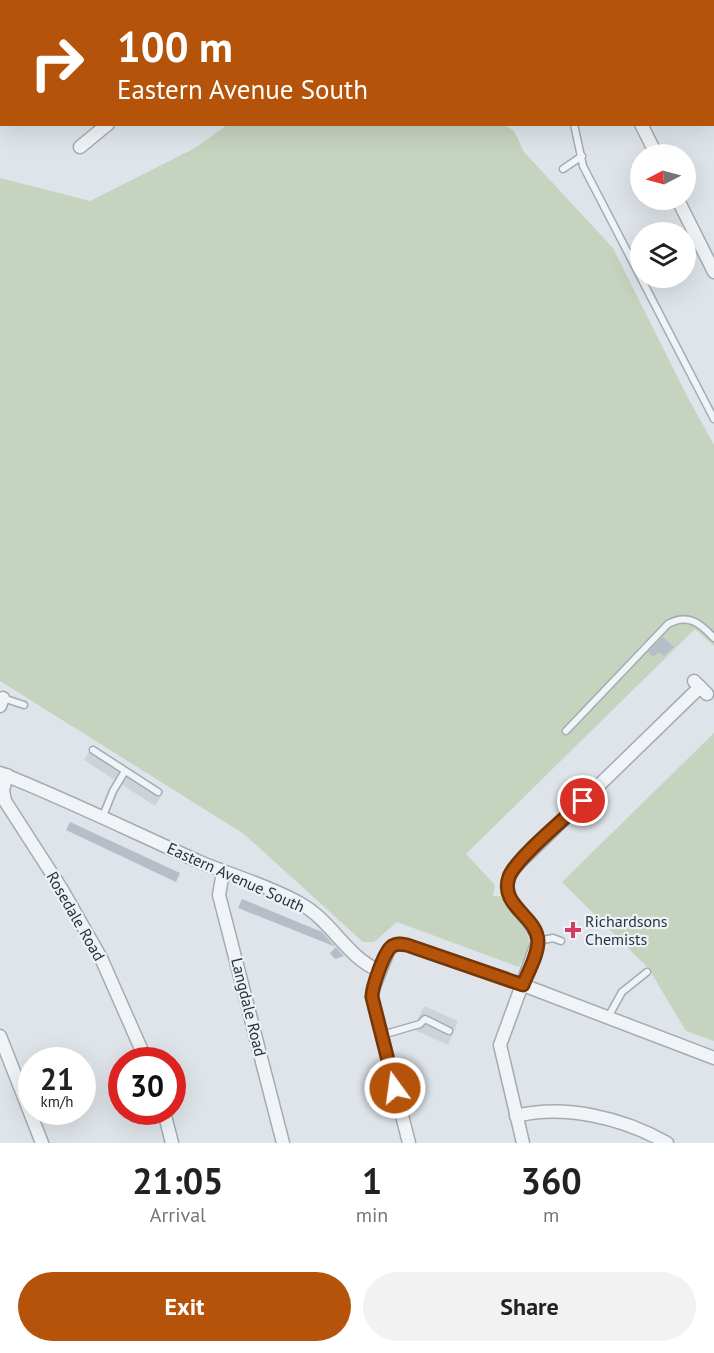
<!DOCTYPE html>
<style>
body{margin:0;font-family:"PT Sans",sans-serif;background:#f2f2f2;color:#222;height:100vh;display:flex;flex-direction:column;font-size:22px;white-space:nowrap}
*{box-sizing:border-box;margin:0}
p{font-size:20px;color:#767676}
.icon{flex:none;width:33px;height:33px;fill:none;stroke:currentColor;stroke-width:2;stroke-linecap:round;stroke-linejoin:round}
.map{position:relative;height:1143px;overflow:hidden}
.drawer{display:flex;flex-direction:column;background:#fff;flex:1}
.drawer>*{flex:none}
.banner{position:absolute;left:0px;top:0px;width:714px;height:126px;box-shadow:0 6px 24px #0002;background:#b45309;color:#fff;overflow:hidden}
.needle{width:39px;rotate:264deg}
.buttons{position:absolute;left:630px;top:144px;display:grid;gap:12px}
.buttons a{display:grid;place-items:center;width:66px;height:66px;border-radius:50%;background:#fff;box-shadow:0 6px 24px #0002;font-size:30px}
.speed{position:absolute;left:18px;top:1047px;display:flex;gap:12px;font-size:30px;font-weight:700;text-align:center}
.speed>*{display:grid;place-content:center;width:78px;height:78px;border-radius:50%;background:#fff;box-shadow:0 6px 24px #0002;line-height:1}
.speed small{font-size:15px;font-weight:400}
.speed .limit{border:9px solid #d22;background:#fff;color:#111}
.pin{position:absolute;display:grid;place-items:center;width:51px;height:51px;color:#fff;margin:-26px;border:3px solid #fff;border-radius:50%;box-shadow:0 2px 6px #0007}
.me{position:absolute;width:66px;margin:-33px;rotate:346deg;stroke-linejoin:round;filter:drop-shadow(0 0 4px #0008)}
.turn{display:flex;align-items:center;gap:21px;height:126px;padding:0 18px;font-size:27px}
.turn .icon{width:78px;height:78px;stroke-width:2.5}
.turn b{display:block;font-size:42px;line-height:51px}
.eta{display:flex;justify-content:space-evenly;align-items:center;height:102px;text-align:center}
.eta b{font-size:36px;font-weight:700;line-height:42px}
.cta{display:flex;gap:12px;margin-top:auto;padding:12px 18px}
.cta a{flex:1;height:69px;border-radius:36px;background:#b45309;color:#fff;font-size:24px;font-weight:700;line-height:69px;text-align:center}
.cta a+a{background:#f2f2f2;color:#222}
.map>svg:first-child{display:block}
.built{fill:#ccd3db}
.green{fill:#c6d3bf}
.building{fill:#b5bdc6}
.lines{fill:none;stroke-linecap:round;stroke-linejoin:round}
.service-casing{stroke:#a3abb3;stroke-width:9}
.minor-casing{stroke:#a3abb3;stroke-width:15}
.service{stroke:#f1f4f7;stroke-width:6}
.minor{stroke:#f1f4f7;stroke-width:12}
.route-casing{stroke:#753606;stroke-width:15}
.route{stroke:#b45309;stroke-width:10}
.poi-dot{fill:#d63c63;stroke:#eef2f6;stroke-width:2}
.labels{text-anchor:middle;stroke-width:4.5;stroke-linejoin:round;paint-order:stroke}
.street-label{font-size:16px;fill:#273341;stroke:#eef2f6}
.poi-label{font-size:16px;fill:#273341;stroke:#eef2f6;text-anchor:start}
</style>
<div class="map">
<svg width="714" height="1143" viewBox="0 0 714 1143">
<rect width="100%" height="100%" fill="#dee4e9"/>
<g class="built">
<polygon points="93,745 164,791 155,806 84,760"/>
<polygon points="424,1006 458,1021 448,1045 413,1029"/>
</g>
<g class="green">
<path d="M 227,125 L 505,125 L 514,131 L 524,152 L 613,248 L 687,396 L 714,445 L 714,646 L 695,629 L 466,854 L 495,885 L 493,896 L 501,896 C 509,914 539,933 526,956 C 524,959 521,961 519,967 L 397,922 L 374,942 L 363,942 L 244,834 L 0,681 L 0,178 L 90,201 L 195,148 Z"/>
<polygon points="714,733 714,1041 686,1031 649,969 562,882"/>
</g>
<g class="building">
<polygon points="663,637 674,647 664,656 659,652 653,657 648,652"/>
<polygon points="70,822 180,873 176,882 66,830"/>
<polygon points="242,899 322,932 344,956 335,959 330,953 336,947 238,908"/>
</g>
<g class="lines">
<defs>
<g id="service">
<polyline points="574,124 583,166 714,419"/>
<polyline points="563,169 582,156"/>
<polyline points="3,698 24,705"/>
<path d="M 566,731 L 668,624 C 688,613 700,623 714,638"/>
<polyline points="93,750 158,792"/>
<polyline points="103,816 113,791 125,771"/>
<polyline points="538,941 553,938 561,941"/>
<polyline points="607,1019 622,992 647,972"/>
<polyline points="382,1035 420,1024 425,1019 449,1031"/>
</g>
<g id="minor">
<polyline points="339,0 342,2"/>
<polyline points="548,0 550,2"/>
<polyline points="659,0 660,2"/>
<polyline points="77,2 81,0"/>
<polyline points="303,2 304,0"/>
<polyline points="620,2 620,0"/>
<polyline points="0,32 2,31"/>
<polyline points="712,50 714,51"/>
<polyline points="641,124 656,154"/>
<polyline points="80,147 108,124"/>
<polyline points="678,200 714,272"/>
<polyline points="694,681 707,694"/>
<polyline points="0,706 3,698"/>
<path d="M 0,773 C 68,800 133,832 200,862 C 233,876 270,886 301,904 C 332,921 347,958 380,971"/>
<polyline points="7,775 3,790 5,801 61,888 101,958 146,1060"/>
<polyline points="223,872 219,895 283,1143"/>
<polyline points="0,1036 42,1143"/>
<polyline points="164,1112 172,1143"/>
<path d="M 516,1116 C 565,1104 623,1118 667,1143"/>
<polyline points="409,1143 372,997 373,989 389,949 397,944 407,945 523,985 714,1058"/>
<path d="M 523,1143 L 500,1045 L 538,941 C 532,910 486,898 519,863 L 700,687"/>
</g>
</defs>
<use href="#service" class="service-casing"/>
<use href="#minor" class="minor-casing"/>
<use href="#service" class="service"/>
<use href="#minor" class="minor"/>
</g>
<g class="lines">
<defs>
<path id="route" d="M 395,1088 L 372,997 C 372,987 384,952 392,946 C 397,943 402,944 407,945 L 523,985 C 528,972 538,955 538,941 C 537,916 499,906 509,877 C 515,859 567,817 583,801"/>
</defs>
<use href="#route" class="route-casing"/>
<use href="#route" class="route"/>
</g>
<path class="poi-dot" d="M570 921h6v6h6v6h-6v6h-6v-6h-6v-6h6z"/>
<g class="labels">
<g class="street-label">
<text transform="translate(236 877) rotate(24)" y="6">Eastern Avenue South</text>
<text transform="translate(76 916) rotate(60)" y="6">Rosedale Road</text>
<text transform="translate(249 1007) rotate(76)" y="6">Langdale Road</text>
</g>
<g class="poi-label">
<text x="585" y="927">Richardsons<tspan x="585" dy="18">Chemists</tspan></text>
</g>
</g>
</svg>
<div class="buttons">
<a><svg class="needle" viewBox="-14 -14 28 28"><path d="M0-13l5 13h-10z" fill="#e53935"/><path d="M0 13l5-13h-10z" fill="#767676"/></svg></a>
<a><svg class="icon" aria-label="layers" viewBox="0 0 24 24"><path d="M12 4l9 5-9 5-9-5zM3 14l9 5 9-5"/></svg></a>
</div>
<div class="speed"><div>21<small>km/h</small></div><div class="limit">30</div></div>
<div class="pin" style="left:583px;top:801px;background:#d93025"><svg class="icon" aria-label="arrive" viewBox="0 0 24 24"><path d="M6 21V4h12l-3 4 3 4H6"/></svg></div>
<svg class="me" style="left:395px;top:1088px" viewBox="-20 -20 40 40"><circle r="17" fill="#b45309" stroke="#fff" stroke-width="3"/><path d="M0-11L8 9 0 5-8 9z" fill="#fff"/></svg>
<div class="banner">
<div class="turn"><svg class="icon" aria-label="right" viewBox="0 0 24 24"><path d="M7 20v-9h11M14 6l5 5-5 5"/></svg><div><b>100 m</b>Eastern Avenue South</div></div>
</div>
</div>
<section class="drawer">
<div class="eta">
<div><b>21:05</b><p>Arrival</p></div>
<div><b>1</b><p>min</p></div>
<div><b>360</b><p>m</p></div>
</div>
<div class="cta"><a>Exit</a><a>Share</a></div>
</section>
